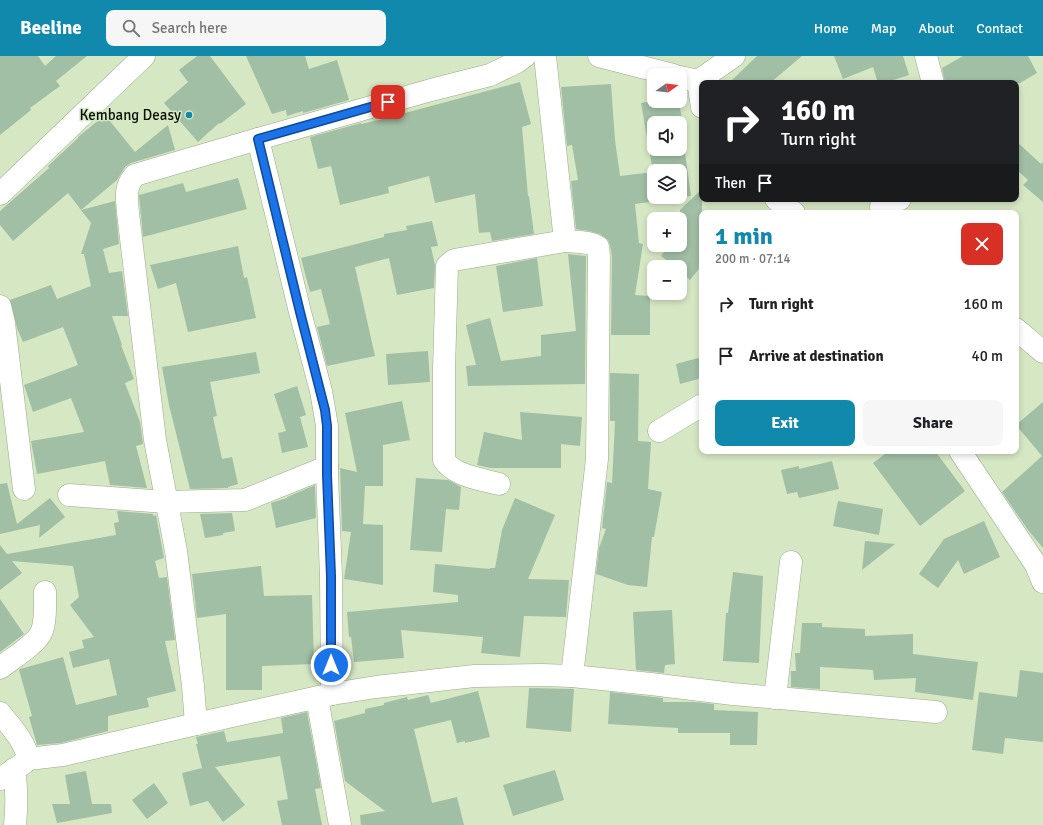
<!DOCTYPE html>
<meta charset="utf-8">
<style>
body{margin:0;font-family:Signika,sans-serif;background:#f6f6f6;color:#202124;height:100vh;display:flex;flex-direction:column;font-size:15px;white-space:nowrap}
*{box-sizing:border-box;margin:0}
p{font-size:13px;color:#757577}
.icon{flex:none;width:22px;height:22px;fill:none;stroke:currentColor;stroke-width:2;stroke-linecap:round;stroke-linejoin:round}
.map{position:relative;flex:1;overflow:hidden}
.side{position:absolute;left:699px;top:154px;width:320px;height:244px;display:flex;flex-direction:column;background:#fff;border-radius:8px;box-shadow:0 2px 6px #0003}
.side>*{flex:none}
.top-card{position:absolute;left:699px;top:24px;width:320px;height:122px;border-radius:8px;box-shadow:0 2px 6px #0003;background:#202124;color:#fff;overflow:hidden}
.needle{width:26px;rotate:76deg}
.controls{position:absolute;left:647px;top:12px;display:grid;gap:8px}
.controls a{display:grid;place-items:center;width:40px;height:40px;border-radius:8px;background:#fff;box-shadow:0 2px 6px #0003;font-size:20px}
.pin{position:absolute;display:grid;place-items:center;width:34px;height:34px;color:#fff;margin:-17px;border-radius:8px;box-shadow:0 2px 6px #0006}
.me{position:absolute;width:44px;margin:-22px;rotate:0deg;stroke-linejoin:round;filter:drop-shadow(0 0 3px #0008)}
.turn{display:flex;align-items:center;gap:14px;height:84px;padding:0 16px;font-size:18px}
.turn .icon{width:52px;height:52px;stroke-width:2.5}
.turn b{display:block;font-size:28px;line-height:34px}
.then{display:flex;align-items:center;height:38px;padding:0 16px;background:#0003;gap:8px;font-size:15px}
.round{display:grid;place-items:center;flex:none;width:42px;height:42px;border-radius:8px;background:#f6f6f6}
.overview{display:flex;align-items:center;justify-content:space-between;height:68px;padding:0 16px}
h1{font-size:24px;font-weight:700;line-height:30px;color:#1189ad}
.primary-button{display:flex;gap:8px;margin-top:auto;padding:8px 16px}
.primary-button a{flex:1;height:46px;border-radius:8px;background:#1189ad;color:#fff;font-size:16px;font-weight:700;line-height:46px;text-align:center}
.primary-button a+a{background:#f6f6f6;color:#202124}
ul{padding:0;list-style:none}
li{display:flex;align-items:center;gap:12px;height:52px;padding:0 16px}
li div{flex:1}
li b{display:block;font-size:15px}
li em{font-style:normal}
header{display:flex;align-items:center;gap:24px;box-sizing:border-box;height:56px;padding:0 20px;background:#1189ad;color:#fff}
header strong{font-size:19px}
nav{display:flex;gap:22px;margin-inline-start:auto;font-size:14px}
.search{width:280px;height:36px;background:#f6f6f6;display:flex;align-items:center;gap:10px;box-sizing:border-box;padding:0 14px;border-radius:8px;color:#757577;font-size:15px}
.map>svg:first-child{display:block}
.building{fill:#a1bfa4;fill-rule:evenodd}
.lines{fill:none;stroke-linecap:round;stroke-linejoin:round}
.street-casing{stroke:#9aaa89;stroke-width:23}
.secondary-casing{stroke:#9aaa89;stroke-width:23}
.street{stroke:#fff;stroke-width:22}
.secondary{stroke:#fff;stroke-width:22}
.route-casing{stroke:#114b97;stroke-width:10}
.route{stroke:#1a73e8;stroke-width:7}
.poi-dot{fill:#1189ad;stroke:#d6e7c4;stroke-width:1.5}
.labels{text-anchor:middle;stroke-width:3;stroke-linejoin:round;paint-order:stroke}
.poi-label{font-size:15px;fill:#0b1005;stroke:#d6e7c4;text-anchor:end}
</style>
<header>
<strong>Beeline</strong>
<div class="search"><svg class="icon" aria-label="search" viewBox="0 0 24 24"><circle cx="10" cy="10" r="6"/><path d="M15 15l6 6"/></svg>Search here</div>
<nav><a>Home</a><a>Map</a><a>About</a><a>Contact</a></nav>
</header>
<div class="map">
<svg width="1043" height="769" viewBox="0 0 1043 769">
<rect width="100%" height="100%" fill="#d6e7c4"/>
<g class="building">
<polygon points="0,0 38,0 45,10 56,0 87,0 56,25 60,30 30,52 31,54 0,79"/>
<polygon points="197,0 210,0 246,48 220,68 219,67 198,86 164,47 188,26 179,14"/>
<polygon points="246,0 305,0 309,13 337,4 349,44 303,57 303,55 287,60 286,54 272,58"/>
<polygon points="757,0 802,0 770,27 729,27"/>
<polygon points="834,0 903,0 909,19 884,27 878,27 873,11 843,23"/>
<polygon points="963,0 1028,0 1037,17 1020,27 945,27 942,12"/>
<polygon points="520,26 531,68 522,71 528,140 529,140 534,178 492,185 490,176 479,177 475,138 435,147 429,120 388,131 389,137 340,149 331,110 318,113 310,81 361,67 361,68 379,64"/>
<path d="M 611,28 L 615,84 L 620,120 L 653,116 L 641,47 L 652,45 L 679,45 L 685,82 L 683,82 L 691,140 L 635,148 L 639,187 L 643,188 L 635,239 L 650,240 L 650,279 L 611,279 L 612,200 L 610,189 L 608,184 L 600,178 L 589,175 L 576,173 L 571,125 L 578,124 L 572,89 L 567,90 L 561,31 ZM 654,67 L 680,67 L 680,93 L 654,93 ZM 654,115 L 680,115 L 680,141 L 654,141 Z"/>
<polygon points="105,59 135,96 168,69 175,94 131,107 125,111 117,124 81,154 68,137 13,185 0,169 0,155 49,112 48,110 78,82 78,81"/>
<polygon points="1016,85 1041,108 1043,106 1043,146 1023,129 1028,124 1016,113"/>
<polygon points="238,122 247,153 143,181 139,139 183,127 186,136"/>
<polygon points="702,133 702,209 690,224 680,215 680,211 675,211 661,200 669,189 680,189 680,154"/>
<polygon points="115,145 119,188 103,193 109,217 122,215 128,260 112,260 122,289 121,289 134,323 125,327 140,366 143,388 136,390 147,432 110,429 105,405 37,418 31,385 84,376 71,342 33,356 24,329 78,309 63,271 23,286 17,272 10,244 51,229 57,243 91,230 84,198 81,198 91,167 81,154"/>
<polygon points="432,165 438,190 431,191 435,209 434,232 397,239 389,202 355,211 375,300 327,310 317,271 330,268 321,233 310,236 301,202 384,181 384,178 407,174 406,170"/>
<polygon points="238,190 244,222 247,221 256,262 188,276 176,227 158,233 150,209"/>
<polygon points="568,198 586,200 585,328 468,330 466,310 476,309 466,269 490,262 501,305 541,300 541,279 576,275"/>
<polygon points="537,202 543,250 503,256 496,210"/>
<polygon points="428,295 430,326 388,329 386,298"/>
<polygon points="256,296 260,317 210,326 217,360 213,361 222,403 232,401 238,428 228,431 228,432 190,433 169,349 162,311"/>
<polygon points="702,301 702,322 680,328 676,308"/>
<polygon points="610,317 639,318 638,385 651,386 648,433 662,436 654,481 652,481 647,531 628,529 596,518 599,492 606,473 602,472 607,426 612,427 615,365 610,365"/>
<polygon points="297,330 306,359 300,361 308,391 282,397 278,377 286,375 274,338"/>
<polygon points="402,345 410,384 383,389 383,430 365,430 363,468 383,469 383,529 344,523 351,476 342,475 340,412 357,416 345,357"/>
<polygon points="1043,346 1043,492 1028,474 1002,436 1042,400 1016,369"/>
<polygon points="520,356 582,361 580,390 561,388 561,412 490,412 477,409 484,376 522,384"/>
<polygon points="889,395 935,395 965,435 920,470 873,407"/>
<polygon points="832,405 839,433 799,442 797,436 787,438 781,414 799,410 799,413"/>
<polygon points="416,422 448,424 461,431 459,454 446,453 442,496 410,494"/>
<polygon points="7,427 17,468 50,442 65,461 39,482 40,469 0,478 0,428"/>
<polygon points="315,429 316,462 276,472 271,447 287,442 287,441"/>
<polygon points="515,442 555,459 528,523 569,524 566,561 524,560 520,601 481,597 483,581 401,574 404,602 354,606 351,581 349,581 347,556 458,546 458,539 433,536 435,508 490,513 490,512 495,512 502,474"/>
<polygon points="838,445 883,453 879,479 833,470"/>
<polygon points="117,455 153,458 153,460 156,459 164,502 155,505 159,522 167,521 175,584 165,585 176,635 147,642 149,651 108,660 108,675 61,687 37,689 29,661 32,660 19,614 20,613 63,601 76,649 117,639 109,603 73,612 69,596 84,592 82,584 94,581 70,549 79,541 73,510 12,505 22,517 0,534 0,489 7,498 116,479 114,467 119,466"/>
<polygon points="232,457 235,475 223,477 223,479 205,482 200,458"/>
<polygon points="984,465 1000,501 964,518 958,504 938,532 919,518 944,483"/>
<polygon points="865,485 895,488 862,514"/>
<polygon points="261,510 264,540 312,539 314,608 262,610 262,634 226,634 226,558 197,562 192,518"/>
<polygon points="733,516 763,520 759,607 723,605 726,557 728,557"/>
<polygon points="0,543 24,578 0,596"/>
<polygon points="672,554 675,608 665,609 664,617 636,614 633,556"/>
<polygon points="802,567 822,567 822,571 865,573 865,580 913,578 913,598 978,606 973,644 915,636 916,622 874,624 873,614 820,611 820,633 791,631 791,615 796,615 795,597 800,597"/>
<polygon points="1020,614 1043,617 1043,686 1005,682 1003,698 972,694 979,636 1017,641"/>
<polygon points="529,632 574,633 571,676 526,672"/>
<polygon points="478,635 490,681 465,687 465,685 457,687 451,664 414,673 432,747 457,741 464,769 361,769 360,759 385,755 345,725 334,665 365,657 365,653 384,649 384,647 407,641 408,644 428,639 431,647"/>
<polygon points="610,636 663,642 663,646 694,646 714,648 714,654 758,656 757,689 730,689 730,677 678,677 678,672 608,668"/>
<polygon points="307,656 321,732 315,733 322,769 282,769 277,745 288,743 280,700 215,711 245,749 223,766 208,745 190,750 182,717 202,712 196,688 198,688 196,681 224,675 227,686 283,677 281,662"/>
<polygon points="555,714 564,744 513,760 503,729"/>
<polygon points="86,715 92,748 111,748 112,757 57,767 52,748 70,748 65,719"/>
<polygon points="154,727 168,747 147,763 132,744"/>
</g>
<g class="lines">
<defs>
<g id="street">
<path d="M 545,0 L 565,185 C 576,186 589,185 598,191 L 599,200 L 597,403 L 572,620"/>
<polyline points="599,0 673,19"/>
<polyline points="926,0 933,27"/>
<polyline points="680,21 698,25 734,0"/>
<polyline points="698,25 702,51"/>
<polyline points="258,83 300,256 321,335 327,370 327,419 331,520 332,638"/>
<polyline points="776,143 794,157"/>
<polyline points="886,157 881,151 900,143"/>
<polyline points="0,250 4,267 24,433"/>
<polyline points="1016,273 1043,296"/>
<polyline points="659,375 702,349"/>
<polyline points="960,395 1036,509 1043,526"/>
<path d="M 499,428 C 481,423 454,420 444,404 L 444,313 L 447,210 L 454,204 L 565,185"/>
<polyline points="69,439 166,446 245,444 327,411"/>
<path d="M 0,612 C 10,604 36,588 41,577 C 46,567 45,547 45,536"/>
<polyline points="317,642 340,769"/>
<polyline points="775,642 791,506"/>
<path d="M 0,657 C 10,670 26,686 28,703 L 24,707 L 0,723"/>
<path d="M 196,668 L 193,630 L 176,495 L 155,384 L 128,157 C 127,142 124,131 135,119 L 258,83 L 431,34 L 490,19 L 517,6 L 525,0"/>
<polyline points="28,703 63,699 196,668 332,638 376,631 474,620 542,619 572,620 651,628 733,638 936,656"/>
<path d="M 14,713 C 17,732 17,749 15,769"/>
</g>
<polyline id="secondary" points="0,138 144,0"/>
</defs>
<use href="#street" class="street-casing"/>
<use href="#secondary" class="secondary-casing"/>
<use href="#street" class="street"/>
<use href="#secondary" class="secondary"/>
</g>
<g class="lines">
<defs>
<polyline id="route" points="331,609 331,520 327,419 327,370 325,354 300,256 258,83 388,46"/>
</defs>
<use href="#route" class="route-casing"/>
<use href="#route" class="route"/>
</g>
<circle class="poi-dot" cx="189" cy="59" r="4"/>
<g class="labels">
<g class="poi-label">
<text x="181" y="64">Kembang Deasy</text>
</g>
</g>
</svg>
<div class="controls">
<a><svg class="needle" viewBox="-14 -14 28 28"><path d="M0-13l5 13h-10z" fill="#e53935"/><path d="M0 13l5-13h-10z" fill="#757577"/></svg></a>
<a><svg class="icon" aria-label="sound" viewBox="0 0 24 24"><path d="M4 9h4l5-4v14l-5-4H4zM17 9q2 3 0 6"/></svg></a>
<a><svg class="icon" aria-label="layers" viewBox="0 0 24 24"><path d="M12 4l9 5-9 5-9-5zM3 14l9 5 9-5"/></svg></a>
<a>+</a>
<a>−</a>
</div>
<div class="pin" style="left:388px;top:46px;background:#d93025"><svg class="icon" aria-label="arrive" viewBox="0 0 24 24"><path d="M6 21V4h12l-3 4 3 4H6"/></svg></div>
<svg class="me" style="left:331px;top:609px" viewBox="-20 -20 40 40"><circle r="17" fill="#1a73e8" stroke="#fff" stroke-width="3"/><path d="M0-11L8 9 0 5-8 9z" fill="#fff"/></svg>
<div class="top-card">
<div class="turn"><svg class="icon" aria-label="right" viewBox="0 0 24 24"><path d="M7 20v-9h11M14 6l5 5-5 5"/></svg><div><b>160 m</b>Turn right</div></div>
<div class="then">Then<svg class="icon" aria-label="arrive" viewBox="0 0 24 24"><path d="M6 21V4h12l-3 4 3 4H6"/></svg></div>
</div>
<section class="side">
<div class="overview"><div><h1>1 min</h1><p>200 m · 07:14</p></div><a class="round" style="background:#d93025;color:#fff"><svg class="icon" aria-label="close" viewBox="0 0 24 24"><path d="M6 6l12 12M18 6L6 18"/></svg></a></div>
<ul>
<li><svg class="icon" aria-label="right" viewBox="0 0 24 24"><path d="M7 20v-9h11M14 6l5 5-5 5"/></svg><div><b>Turn right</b></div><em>160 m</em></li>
<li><svg class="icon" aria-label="arrive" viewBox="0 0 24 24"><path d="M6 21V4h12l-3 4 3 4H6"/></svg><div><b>Arrive at destination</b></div><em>40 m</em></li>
</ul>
<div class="primary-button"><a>Exit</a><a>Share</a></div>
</section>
</div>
